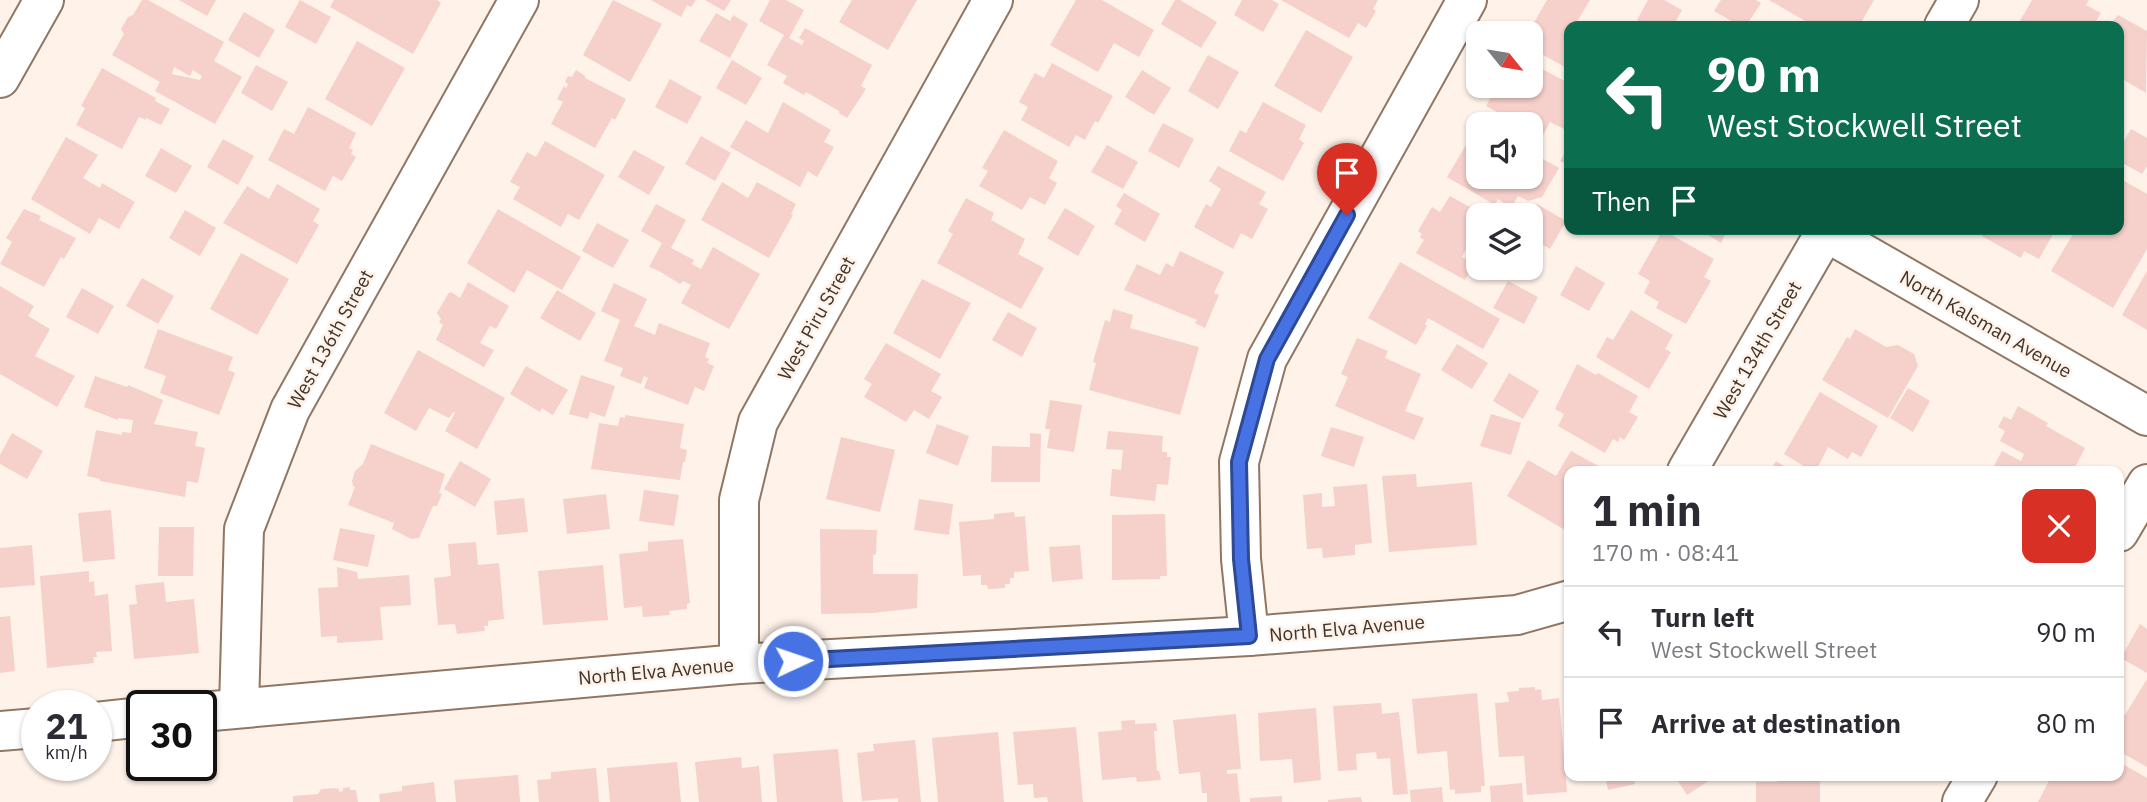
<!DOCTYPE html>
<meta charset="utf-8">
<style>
body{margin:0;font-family:"IBM Plex Sans",sans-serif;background:#f2f2f3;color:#2b2b33;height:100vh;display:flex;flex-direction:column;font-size:26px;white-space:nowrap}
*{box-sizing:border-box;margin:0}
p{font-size:23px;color:#7c7c81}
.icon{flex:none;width:38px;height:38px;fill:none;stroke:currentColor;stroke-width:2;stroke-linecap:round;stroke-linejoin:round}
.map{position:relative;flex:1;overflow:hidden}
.side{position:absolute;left:1564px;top:466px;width:560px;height:315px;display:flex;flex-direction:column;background:#fff;border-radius:14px;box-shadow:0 2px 5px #0004}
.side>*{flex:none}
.hud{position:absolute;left:1564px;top:21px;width:560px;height:214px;border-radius:14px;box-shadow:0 2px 5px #0004;background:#0b6e4f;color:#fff;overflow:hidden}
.needle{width:46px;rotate:120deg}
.buttons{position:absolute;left:1466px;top:21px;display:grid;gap:14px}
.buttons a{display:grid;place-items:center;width:77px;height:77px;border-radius:14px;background:#fff;box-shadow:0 2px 5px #0004;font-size:35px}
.speed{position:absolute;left:21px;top:690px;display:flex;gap:14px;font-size:35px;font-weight:700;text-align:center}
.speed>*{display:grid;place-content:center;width:91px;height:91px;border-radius:50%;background:#fff;box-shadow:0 2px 5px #0004;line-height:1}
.speed small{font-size:18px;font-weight:400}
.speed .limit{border:4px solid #111;border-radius:10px;background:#fff;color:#111}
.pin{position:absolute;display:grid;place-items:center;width:60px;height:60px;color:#fff;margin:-72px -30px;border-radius:50% 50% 50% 0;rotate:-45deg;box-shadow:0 0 7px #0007}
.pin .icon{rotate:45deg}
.me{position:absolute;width:77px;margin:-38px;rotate:87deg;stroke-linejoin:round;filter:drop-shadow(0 0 5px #0008)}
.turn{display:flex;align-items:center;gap:24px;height:147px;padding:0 28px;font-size:32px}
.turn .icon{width:91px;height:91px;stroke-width:2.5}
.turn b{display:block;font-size:49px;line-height:60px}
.then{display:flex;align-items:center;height:66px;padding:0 28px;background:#0003;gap:14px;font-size:26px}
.round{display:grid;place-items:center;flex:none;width:74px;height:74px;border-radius:14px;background:#f2f2f3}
.headline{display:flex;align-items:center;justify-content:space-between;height:119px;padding:0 28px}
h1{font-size:42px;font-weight:700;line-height:52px}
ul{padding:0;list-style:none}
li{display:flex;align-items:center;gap:21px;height:91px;padding:0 28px;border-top:2px solid #e1e1e2}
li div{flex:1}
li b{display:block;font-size:26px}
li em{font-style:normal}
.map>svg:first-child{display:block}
.building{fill:#f6d0ca;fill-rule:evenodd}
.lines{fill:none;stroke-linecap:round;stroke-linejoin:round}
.minor-casing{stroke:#907663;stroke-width:42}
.minor{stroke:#fff;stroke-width:38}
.route-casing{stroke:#2e4a94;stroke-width:18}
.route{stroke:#4672e4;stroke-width:12}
.labels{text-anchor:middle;stroke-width:5;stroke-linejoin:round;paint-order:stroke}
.street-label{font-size:19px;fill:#40352c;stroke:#fef2e9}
</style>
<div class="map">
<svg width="2147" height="802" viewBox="0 0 2147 802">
<rect width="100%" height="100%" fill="#fef2e9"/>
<g class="building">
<path d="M 142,0 L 148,0 L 224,42 L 214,61 L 242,77 L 215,124 L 155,91 L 160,82 L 112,55 L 124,34 L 121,29 L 128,17 L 133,15 ZM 174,67 L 190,76 L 193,70 L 202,76 L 200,80 L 172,74 Z"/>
<polygon points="179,0 216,0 207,16"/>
<polygon points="300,0 331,17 316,44 285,27"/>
<polygon points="334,0 437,0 441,3 413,54 330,7"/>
<polygon points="613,0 662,24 630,82 583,55"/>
<polygon points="651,0 696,0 691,7 687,5 681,17"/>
<polygon points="705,0 731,0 724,11"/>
<polygon points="770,0 786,0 804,10 789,38 802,45 804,41 799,38 805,28 872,65 861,86 866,89 847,118 839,113 839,111 806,92 804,95 783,83 787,76 767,65 784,35 759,21"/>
<polygon points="852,0 917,0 888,50 839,22"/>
<polygon points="1076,0 1102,0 1154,30 1139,57 1114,43 1098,72 1050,45"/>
<polygon points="1175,0 1180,0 1217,22 1201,48 1161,24"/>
<polygon points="1242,0 1272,0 1279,4 1263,32 1234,15"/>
<polygon points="1281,0 1378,0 1373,9 1376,11 1366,28 1358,23 1349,38"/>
<polygon points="1547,0 1590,0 1576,23 1582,26 1570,26 1570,70 1531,48 1531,33 1528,33"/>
<polygon points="1648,0 1664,0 1682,10 1673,26 1648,26 1637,20"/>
<polygon points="1721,0 1756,0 1761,3 1746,26 1740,26 1714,11"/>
<polygon points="1769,0 1874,0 1859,26 1814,26"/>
<polygon points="2032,0 2089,0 2086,5 2101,13 2093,26 2017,26"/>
<polygon points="244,12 275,30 259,58 228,40"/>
<polygon points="716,13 730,21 733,15 748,24 730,58 699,41"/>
<polygon points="2118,15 2147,31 2146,93 2119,77 2119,26 2109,26"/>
<polygon points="1306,30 1353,57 1321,113 1274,86"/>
<polygon points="357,41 405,68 372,126 325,99"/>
<polygon points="1208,55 1239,72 1218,109 1188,91"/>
<polygon points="732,60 762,78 746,105 716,88"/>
<polygon points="1052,63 1113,96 1098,123 1095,121 1085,140 1076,135 1069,147 1021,120 1028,107 1019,102 1035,73 1044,78"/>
<polygon points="1531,63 1570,84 1570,118 1564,129 1550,122 1542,137 1531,131 1531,124 1519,124 1486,106 1497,86 1531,86"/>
<polygon points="256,65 288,82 272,111 241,93"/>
<polygon points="102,68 156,98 155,101 170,109 161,125 146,118 146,120 139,117 122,149 76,125 85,108 81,106"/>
<polygon points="576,70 585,76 585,78 626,99 615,120 612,118 595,148 551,124 563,102 557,99 564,86 566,88 568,84 565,82 568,76 572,77"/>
<polygon points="1142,70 1171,88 1154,115 1125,97"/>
<polygon points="670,79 702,97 687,124 655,107"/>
<polygon points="783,102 831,130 824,142 834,147 817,177 808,171 800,187 730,147 746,120 768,133"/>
<polygon points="1263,102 1306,125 1299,139 1304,143 1283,181 1229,151 1240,130 1246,133"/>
<polygon points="308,107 356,133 349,148 353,150 351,154 356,157 342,181 333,176 325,191 268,160 284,129 294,134"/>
<polygon points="1163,123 1194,139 1179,168 1148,151"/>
<polygon points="1479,123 1479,177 1531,177 1531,152 1559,168 1542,197 1528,201 1518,196 1511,208 1498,199 1495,205 1447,177"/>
<polygon points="2131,129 2147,138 2147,166 2142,174 2119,161 2119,150"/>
<polygon points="1004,130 1058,161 1049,178 1057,183 1045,205 1030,197 1022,210 979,186 988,171 982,168"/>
<polygon points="701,136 731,153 715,181 685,164"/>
<polygon points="66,137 98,155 83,178 100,188 102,183 135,202 119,229 99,218 90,234 31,199"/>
<polygon points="223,139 254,156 238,185 207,167"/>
<polygon points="545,141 605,175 579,220 568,214 561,227 513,199 520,187 510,182 527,152 536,157"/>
<polygon points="1570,144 1570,166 1560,161"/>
<polygon points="1107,145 1138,162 1123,189 1091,172"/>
<polygon points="161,148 192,166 176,193 145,176"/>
<polygon points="634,150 665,167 649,195 618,177"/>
<polygon points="1218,166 1266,192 1259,204 1268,209 1252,239 1241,233 1233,249 1194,227 1206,204 1211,207 1221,189 1209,181"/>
<polygon points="2119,178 2147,194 2147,249 2113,308 2051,271 2076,229 2119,229"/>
<polygon points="722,182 748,198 757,182 796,204 791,214 793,215 769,258 701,220"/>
<polygon points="277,184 320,209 313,221 319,225 297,264 223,223 247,186 269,199"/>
<polygon points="1124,193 1160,214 1145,242 1114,224 1122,210 1116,206"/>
<polygon points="1450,196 1484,215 1479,215 1479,238 1477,242 1471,239 1462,257 1474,263 1465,280 1416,253 1424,240 1420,237 1422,234 1418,231 1432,207 1440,212"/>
<polygon points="966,198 994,213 991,220 1025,239 1018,254 1044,268 1021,309 937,263 953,234 948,231"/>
<polygon points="656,204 686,220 671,248 694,260 692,264 701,269 713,247 760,274 729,329 681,303 691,285 683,281 680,284 659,271 649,267 662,243 641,231"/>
<polygon points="1537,204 1566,221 1550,249 1531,238 1530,215"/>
<polygon points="1065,208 1095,226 1078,256 1047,238"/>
<polygon points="24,209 41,216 39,220 76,238 64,259 61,257 44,287 0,264 12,242 6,238"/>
<polygon points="498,209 581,257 562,290 527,270 514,293 467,263"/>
<polygon points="185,210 216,228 200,256 169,238"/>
<polygon points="597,223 629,240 613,268 582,251"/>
<polygon points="1698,229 1728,229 1721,243"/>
<polygon points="1986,229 2056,229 2039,259 2024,251 2021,258 1982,236"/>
<polygon points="1663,230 1714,259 1704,277 1711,281 1686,324 1656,308 1659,302 1644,293 1650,281 1638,274"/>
<polygon points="1180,251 1224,272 1214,293 1219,295 1205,328 1195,323 1197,320 1124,290 1137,264 1160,275 1166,263 1173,267"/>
<polygon points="241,253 289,279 257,335 210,309"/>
<polygon points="1400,262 1500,319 1483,349 1428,318 1425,324 1427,326 1416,345 1368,318"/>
<polygon points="1576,266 1605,283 1589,311 1560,295"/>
<polygon points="2147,271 2147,330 2122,315"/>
<polygon points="142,278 174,296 158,324 126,306"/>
<polygon points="922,279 971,303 940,359 893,333"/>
<polygon points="1508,281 1538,297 1524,324 1493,308"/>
<polygon points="468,282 509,306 496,329 490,326 480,343 494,350 484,367 436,340 443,325 439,322 441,319 437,313 448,294 451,292 460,298"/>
<polygon points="614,283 647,299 634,326 655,335 659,323 710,343 705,357 709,359 707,363 714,366 704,391 695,387 688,405 644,388 648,378 644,376 641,384 620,376 623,368 604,361 620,320 601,311"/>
<polygon points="0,286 34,306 28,316 50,329 35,356 75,376 57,407 0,374"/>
<polygon points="82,288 114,306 98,334 66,317"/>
<polygon points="557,290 596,313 580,341 540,318"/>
<polygon points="1113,309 1133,315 1130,328 1199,347 1180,415 1089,390 1096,363 1093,362 1105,320 1110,322"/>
<polygon points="1631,310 1673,335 1665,349 1671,352 1649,389 1596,357 1607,337 1613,340"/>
<polygon points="1008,312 1037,328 1022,357 992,340"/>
<polygon points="158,329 233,357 228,370 235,373 219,415 160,393 166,376 144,368"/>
<polygon points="1855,329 1886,347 1898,345 1914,354 1918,366 1888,418 1822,380 1847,337 1850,339"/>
<polygon points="1357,338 1388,351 1385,358 1421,374 1405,411 1424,418 1414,440 1335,406 1348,377 1341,374"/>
<polygon points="886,343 941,374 931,391 942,397 929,419 914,410 906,422 864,397 872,384 864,379"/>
<polygon points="1457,344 1488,363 1472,389 1441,370"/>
<polygon points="418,350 505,398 477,449 445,431 455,413 453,412 449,418 429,408 416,431 384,413"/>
<polygon points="1577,364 1596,375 1598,373 1638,396 1629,412 1638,417 1624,440 1620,437 1618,442 1613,439 1605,453 1558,426 1564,414 1555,409"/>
<polygon points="526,366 568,390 553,415 542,408 540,412 510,394"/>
<polygon points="1509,373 1539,391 1523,419 1493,401"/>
<polygon points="581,375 615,386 605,417 590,412 588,419 569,414"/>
<polygon points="95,376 127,387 128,385 163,400 154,424 198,432 195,446 205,448 198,483 187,481 185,497 100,481 100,479 87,476 96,430 122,435 122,432 131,433 133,420 118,418 118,420 84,407"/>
<polygon points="1908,388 1930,401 1913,432 1890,418"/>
<polygon points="1820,392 1878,426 1861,457 1852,452 1848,459 1828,447 1816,471 1812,471 1784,454"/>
<polygon points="1050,400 1082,405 1074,452 1047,448 1050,429 1045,429"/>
<polygon points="2018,406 2048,423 2046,426 2085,448 2073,471 1991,471 2002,451 2021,461 2024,454 2000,441 2005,431 1998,427 2004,416 2011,420"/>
<polygon points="1491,414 1521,423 1511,455 1480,446"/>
<polygon points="625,415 684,424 680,448 687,450 685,462 683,462 680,480 591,469 599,423 618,426 620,417 625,418"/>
<polygon points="937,424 969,436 958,466 926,453"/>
<polygon points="1331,427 1364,437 1354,467 1321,456"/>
<polygon points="1108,431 1163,436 1162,452 1167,452 1167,457 1171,457 1168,485 1157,484 1155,501 1110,496 1112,469 1121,470 1123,450 1106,449"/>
<polygon points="12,433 43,451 27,479 0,464 0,455"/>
<polygon points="1030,433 1041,434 1040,482 991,482 992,446 1030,447"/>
<polygon points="841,437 895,450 880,512 826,499"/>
<polygon points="371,444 445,474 439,493 442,494 437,506 433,506 419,538 411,539 392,529 394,523 348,505 355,487 353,486 352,481 355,471 363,464"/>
<polygon points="1571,451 1602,468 1600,471 1570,471 1570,523 1565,530 1507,496 1528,460 1556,476"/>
<polygon points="460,461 491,479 475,507 444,489"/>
<polygon points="1776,461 1792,471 1770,471"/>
<polygon points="1416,474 1417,487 1472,482 1477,545 1389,552 1382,476"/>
<polygon points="1367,484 1372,543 1355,545 1355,555 1323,558 1322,548 1307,549 1303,495 1322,493 1322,507 1335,506 1333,487"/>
<polygon points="644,490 679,495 674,526 639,521"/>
<polygon points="606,494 610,529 567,534 563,499"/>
<polygon points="524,498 528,532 497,535 494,501"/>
<polygon points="919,499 953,504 949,535 914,530"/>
<polygon points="111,510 115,559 83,562 78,513"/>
<polygon points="1014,512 1015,517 1025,516 1029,571 1014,572 1014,578 1010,578 1010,584 1005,584 1005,588 988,589 987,585 981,585 981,575 963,576 959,522 994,519 994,514"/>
<polygon points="1165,514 1167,576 1160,576 1160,579 1112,580 1112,515"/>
<polygon points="159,527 194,527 193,576 158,576"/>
<polygon points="340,528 375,535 368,567 333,560"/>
<polygon points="820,529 877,530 876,554 873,555 873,574 918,574 917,608 872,613 821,614"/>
<polygon points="683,539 690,603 687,604 687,609 669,611 670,615 643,617 642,606 624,608 619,554 648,551 648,542"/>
<polygon points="476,542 478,565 499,563 504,619 488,621 488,626 484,626 485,631 457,634 455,624 438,625 434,578 451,576 448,544"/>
<polygon points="32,545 35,585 0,588 0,548"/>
<polygon points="1080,545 1083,579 1052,582 1049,547"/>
<polygon points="603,565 608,620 543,625 538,571"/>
<polygon points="337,567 357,572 358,579 409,575 411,605 380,607 383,640 337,643 337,636 321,637 318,588 338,587"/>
<polygon points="89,571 89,582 94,581 95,596 108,594 112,651 96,652 97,657 93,657 94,663 47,668 40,576"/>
<polygon points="164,582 166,602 194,599 199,653 134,659 129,605 137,604 135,585"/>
<polygon points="10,616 15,671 0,673 0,617"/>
<polygon points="2140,624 2147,629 2147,673 2121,658"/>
<polygon points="2147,679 2147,767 2119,751 2119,712 2125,715"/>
<polygon points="1535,687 1535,690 1541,689 1542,700 1559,698 1567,792 1527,795 1524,756 1499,757 1495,703 1509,702 1507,692 1519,691 1519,688"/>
<polygon points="1477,693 1485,786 1481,786 1481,792 1455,794 1455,789 1450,790 1447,751 1417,754 1412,699"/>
<polygon points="1381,703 1382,714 1399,712 1408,794 1393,795 1390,758 1377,759 1376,752 1356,754 1357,770 1338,771 1333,706"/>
<polygon points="1316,708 1321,780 1294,783 1292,759 1260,761 1258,713"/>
<polygon points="1236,714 1241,769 1227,770 1227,774 1237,773 1240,802 1207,802 1207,793 1202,793 1200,772 1179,774 1173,720"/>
<polygon points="1135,720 1135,724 1156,723 1157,731 1154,731 1157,771 1159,771 1161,780 1137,782 1136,777 1102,780 1098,732 1122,730 1121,721"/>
<polygon points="1076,727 1083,802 1048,802 1047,797 1034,798 1033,784 1018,785 1013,732"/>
<polygon points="998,732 1004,802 938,802 932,738"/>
<polygon points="915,740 921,802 898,802 898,798 862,801 857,753 874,751 873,744"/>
<polygon points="838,749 843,802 777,802 773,754"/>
<polygon points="741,757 742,768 759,766 762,802 699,802 695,762"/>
<polygon points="677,762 681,802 610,802 607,768"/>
<polygon points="2119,762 2147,778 2147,802 2038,802 2052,775 2119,775"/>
<polygon points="596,768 599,802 539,802 537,780 551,779 551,772"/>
<polygon points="518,775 520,802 456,802 454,780"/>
<polygon points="1605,775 1633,775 1635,784 1608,790"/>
<polygon points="1674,775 1712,775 1713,778 1687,795"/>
<polygon points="1779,775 1820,775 1820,802 1756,802 1756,782 1777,782"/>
<polygon points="434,782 436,802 380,802 379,794 402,791 402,786"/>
<polygon points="1522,783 1523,802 1491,802 1490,786"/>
<polygon points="350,787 350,790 356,790 358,802 293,802 293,796 318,794 321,789 334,788 339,789 339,792 343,791 343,788"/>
<polygon points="1442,787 1443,802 1411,802 1410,790"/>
<polygon points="1282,796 1282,802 1250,802 1250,798"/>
<polygon points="1361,797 1362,802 1328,802 1328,800"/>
</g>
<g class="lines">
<defs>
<g id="minor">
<polyline points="1944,26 1959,0"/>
<polyline points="0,78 44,0"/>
<polyline points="1826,232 2147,416"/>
<polyline points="1687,471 1827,229"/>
<polyline points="2119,532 2147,484"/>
<polyline points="1249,636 1241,559 1239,462 1267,359 1467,0"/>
<polyline points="739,664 739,500 758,422 993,0"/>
<polyline points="239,708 244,529 290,410 519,0"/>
<polyline points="201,712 739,664 1249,636 1517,615 1570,600"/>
<polyline points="96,722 142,717"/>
<polyline points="0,731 37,728"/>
<polyline points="1962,802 1978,775"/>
</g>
</defs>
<use href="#minor" class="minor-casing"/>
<use href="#minor" class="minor"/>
</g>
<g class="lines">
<defs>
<polyline id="route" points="793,661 1249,636 1241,559 1239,462 1267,359 1347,215"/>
</defs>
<use href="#route" class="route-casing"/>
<use href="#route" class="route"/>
</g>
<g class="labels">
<g class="street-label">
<text transform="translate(816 318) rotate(-61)" y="7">West Piru Street</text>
<text transform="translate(1986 324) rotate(30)" y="7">North Kalsman Avenue</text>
<text transform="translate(330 339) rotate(-61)" y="7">West 136th Street</text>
<text transform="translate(1757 350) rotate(-60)" y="7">West 134th Street</text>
<text transform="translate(1347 628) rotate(-5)" y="7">North Elva Avenue</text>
<text transform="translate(656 671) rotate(-5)" y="7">North Elva Avenue</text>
</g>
</g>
</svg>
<div class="buttons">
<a><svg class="needle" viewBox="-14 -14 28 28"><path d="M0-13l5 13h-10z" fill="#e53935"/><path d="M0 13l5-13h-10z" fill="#7c7c81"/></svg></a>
<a><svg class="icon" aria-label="sound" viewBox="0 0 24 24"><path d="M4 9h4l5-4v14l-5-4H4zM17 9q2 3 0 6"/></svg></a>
<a><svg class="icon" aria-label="layers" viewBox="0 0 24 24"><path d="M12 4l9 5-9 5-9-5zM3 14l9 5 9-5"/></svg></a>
</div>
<div class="speed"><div>21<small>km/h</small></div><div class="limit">30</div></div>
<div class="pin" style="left:1347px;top:215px;background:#d93025"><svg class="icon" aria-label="arrive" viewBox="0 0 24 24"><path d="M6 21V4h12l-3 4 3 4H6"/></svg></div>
<svg class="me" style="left:793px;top:661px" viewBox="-20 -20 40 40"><circle r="17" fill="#4672e4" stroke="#fff" stroke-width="3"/><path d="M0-11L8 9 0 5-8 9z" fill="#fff"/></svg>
<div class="hud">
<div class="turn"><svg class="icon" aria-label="left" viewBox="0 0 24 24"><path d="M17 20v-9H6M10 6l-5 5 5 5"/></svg><div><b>90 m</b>West Stockwell Street</div></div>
<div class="then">Then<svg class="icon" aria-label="arrive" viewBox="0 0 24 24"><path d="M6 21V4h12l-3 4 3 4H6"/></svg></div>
</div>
<section class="side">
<div class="headline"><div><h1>1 min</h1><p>170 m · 08:41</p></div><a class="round" style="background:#d93025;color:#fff"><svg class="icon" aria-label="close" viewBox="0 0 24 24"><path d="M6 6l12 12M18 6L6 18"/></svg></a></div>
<ul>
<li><svg class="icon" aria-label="left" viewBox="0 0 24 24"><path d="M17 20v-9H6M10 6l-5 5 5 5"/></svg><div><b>Turn left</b><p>West Stockwell Street</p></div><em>90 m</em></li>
<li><svg class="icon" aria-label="arrive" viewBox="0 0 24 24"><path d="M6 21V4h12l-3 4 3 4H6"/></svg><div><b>Arrive at destination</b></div><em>80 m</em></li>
</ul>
</section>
</div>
